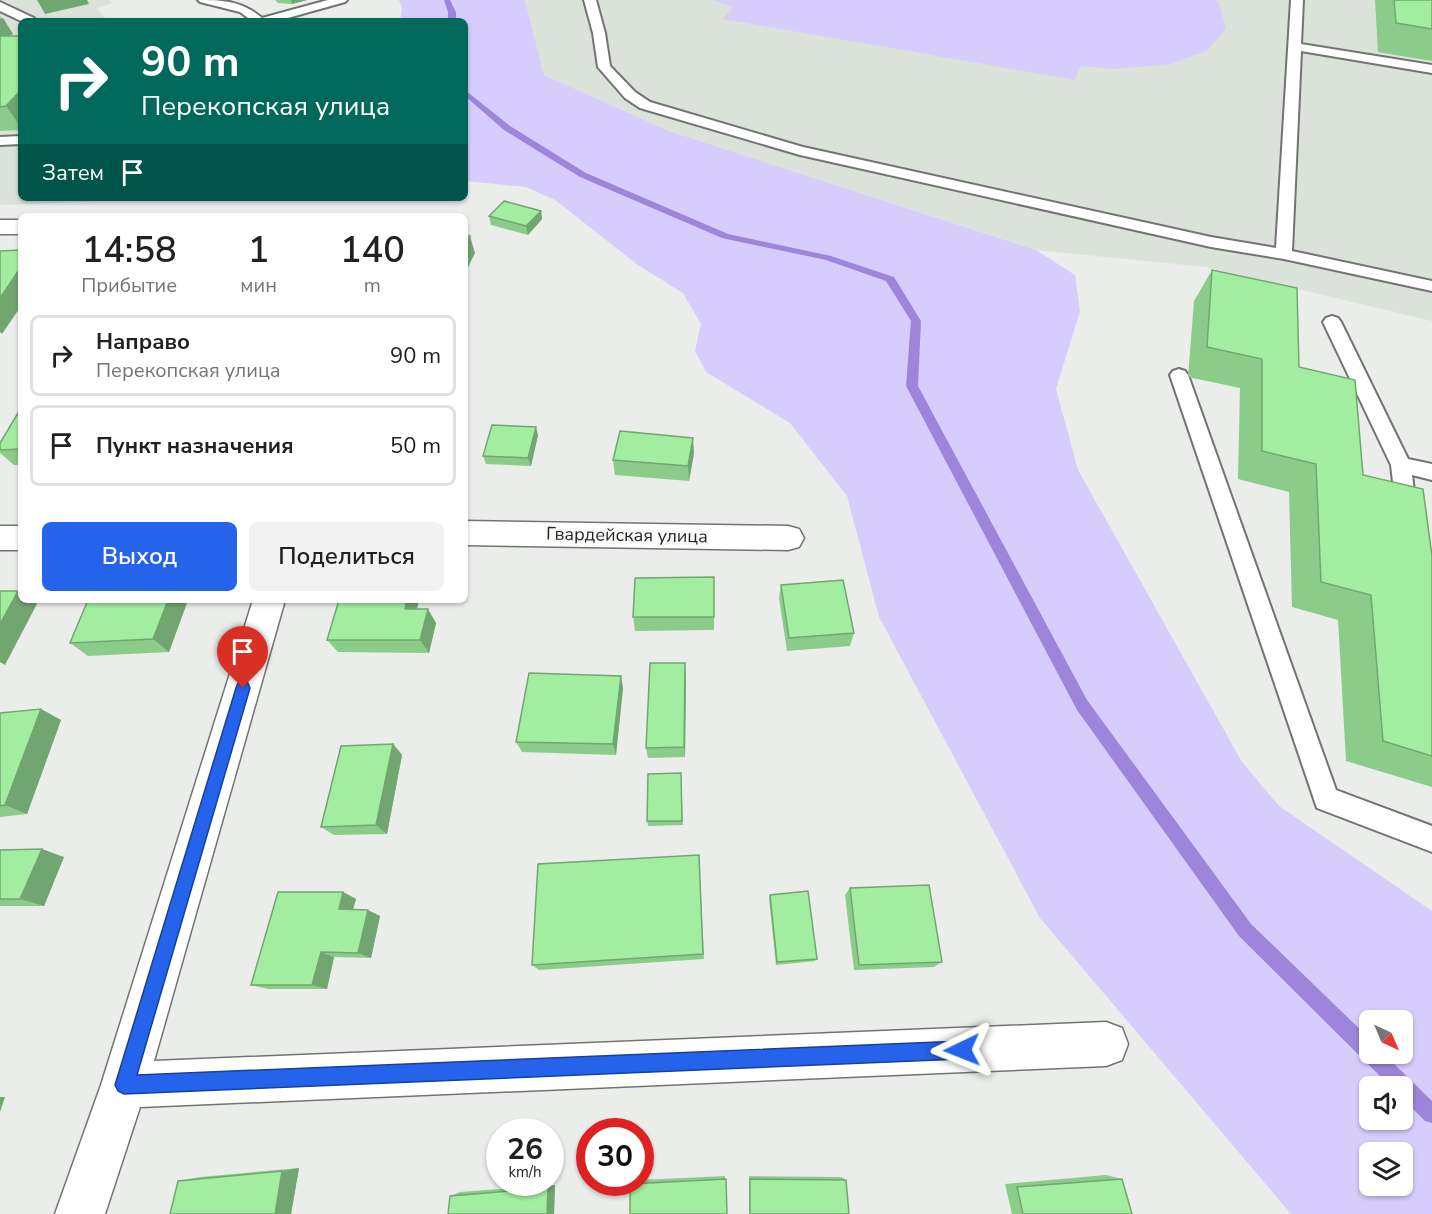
<!DOCTYPE html>
<html lang="ru">
<meta charset="utf-8">
<style>
body{margin:0;font-family:"Nunito Sans",sans-serif;background:#f2f2f2;color:#202124;height:100vh;display:flex;flex-direction:column;font-size:22px;white-space:nowrap}
*{box-sizing:border-box;margin:0}
p{font-size:20px;color:#757577}
.icon{flex:none;width:33px;height:33px;fill:none;stroke:currentColor;stroke-width:2;stroke-linecap:round;stroke-linejoin:round}
.map{position:relative;flex:1;overflow:hidden}
.sheet{position:absolute;left:18px;top:213px;width:450px;height:390px;display:flex;flex-direction:column;background:#fff;border-radius:9px;box-shadow:0 2px 4px #0004}
.sheet>*{flex:none}
.banner{position:absolute;left:18px;top:18px;width:450px;height:183px;border-radius:9px;box-shadow:0 2px 4px #0004;background:#00695c;color:#fff;overflow:hidden}
.needle{width:39px;rotate:136deg}
.tools{position:absolute;left:1359px;top:1010px;display:grid;gap:12px}
.tools a{display:grid;place-items:center;width:54px;height:54px;border-radius:9px;background:#fff;box-shadow:0 2px 4px #0004;font-size:30px}
.speed{position:absolute;left:486px;top:1118px;display:flex;gap:12px;font-size:30px;font-weight:700;text-align:center}
.speed>*{display:grid;place-content:center;width:78px;height:78px;border-radius:50%;background:#fff;box-shadow:0 2px 4px #0004;line-height:1}
.speed small{font-size:15px;font-weight:400}
.speed .limit{border:9px solid #d22;background:#fff;color:#111}
.pin{position:absolute;display:grid;place-items:center;width:51px;height:51px;color:#fff;margin:-62px -26px;border-radius:50% 50% 50% 0;rotate:-45deg;box-shadow:0 0 6px #0007}
.pin .icon{rotate:45deg}
.me{position:absolute;width:66px;margin:-33px;rotate:268deg;stroke-linejoin:round;filter:drop-shadow(0 0 4px #0008)}
.turn{display:flex;align-items:center;gap:21px;height:126px;padding:0 24px;font-size:27px}
.turn .icon{width:78px;height:78px;stroke-width:2.5}
.turn b{display:block;font-size:42px;line-height:51px}
.then{display:flex;align-items:center;height:57px;padding:0 24px;background:#0003;gap:12px;font-size:22px}
.eta{display:flex;justify-content:space-evenly;align-items:center;height:102px;text-align:center}
.eta b{font-size:36px;font-weight:600;line-height:42px}
.button{display:flex;gap:12px;margin-top:auto;padding:12px 24px}
.button a{flex:1;height:69px;border-radius:9px;background:#2563eb;color:#fff;font-size:24px;font-weight:600;line-height:69px;text-align:center}
.button a+a{background:#f2f2f2;color:#202124}
ul{padding:0;list-style:none}
li{display:flex;align-items:center;gap:18px;height:81px;margin:0 12px 9px;padding:0 12px;border:3px solid #e0e0e0;border-radius:9px}
li div{flex:1}
li b{display:block;font-size:22px}
li em{font-style:normal}
.map>svg:first-child{display:block}
.built{fill:#dae2d9}
.green{fill:#d7cdfc;fill-rule:evenodd}
.lines{fill:none;stroke-linecap:round;stroke-linejoin:round}
.stream{fill:#9d85dc;fill-rule:evenodd}
.lane-casing{stroke:#727472;stroke-width:4}
.street-casing{stroke:#727472;stroke-width:3}
.lane{fill:#fff;fill-rule:evenodd}
.street{fill:#fff;fill-rule:evenodd}
.wall{fill:#8ccc8a}
.shaded-wall{fill:#72a671}
.building{fill:#a3eda1;stroke:#72a671;stroke-width:1.5}
.route{fill:#2563eb;stroke:#184099;stroke-width:1.5}
.labels{text-anchor:middle;stroke-width:6;stroke-linejoin:round;paint-order:stroke}
.street-label{font-size:18px;fill:#242524;stroke:#f8faf7}
</style>
<div class="map">
<svg width="1432" height="1214" viewBox="0 0 1432 1214">
<rect width="100%" height="100%" fill="#eaedea"/>
<g class="built">
<polygon points="0,0 110,0 112,3 97,8 108,21 21,21 21,198 195,198 0,205"/>
<polygon points="525,0 1432,0 1432,321 1206,267 1036,250 669,131 544,75"/>
</g>
<g class="green">
<path d="M 399,0 L 525,0 L 544,75 L 669,131 L 1036,250 L 1075,275 L 1080,311 L 1056,389 L 1078,470 L 1242,762 L 1279,806 L 1432,911 L 1432,1214 L 1291,1214 L 1040,918 L 879,617 L 847,496 L 790,423 L 706,372 L 695,351 L 701,324 L 683,293 L 638,265 L 555,200 L 526,187 L 465,181 L 465,21 L 400,21 L 402,9 ZM 1370,1020 L 1402,1020 L 1402,1053 L 1370,1053 ZM 1370,1086 L 1402,1086 L 1402,1119 L 1370,1119 ZM 1370,1152 L 1402,1152 L 1402,1185 L 1370,1185 Z"/>
<polygon points="713,0 1214,0 1219,4 1226,28 1208,50 1171,64 1114,69 1080,66 1075,80 723,19 733,7"/>
</g>
<g class="lines">
<g class="stream">
<polygon points="444,0 450,0 456,12 456,21 448,21 448,12"/>
<polygon points="465,90 510,126 586,173 728,234 831,256 894,277 921,321 918,386 1087,700 1251,924 1370,1039 1370,1053 1383,1053 1432,1101 1432,1123 1425,1121 1402,1098 1402,1086 1390,1086 1239,936 1077,710 906,386 911,321 886,281 826,260 722,238 580,177 504,130 465,96"/>
</g>
<defs>
<g id="lane">
<path d="M 198,0 C 224,0 242,1 262,18 L 328,0 L 347,0 L 345,2 L 277,21 L 252,21 L 240,12 L 200,2 Z"/>
<polygon points="584,0 596,0 605,33 610,66 635,92 650,102 803,147 1211,237 1276,248 1291,0 1303,0 1301,44 1432,65 1432,73 1301,51 1292,251 1432,281 1432,291 1284,259 1211,247 800,155 640,108 625,98 598,67 593,33"/>
<polygon points="0,2 34,18 36,21 21,21 0,11"/>
<polygon points="21,136 21,144 0,145 0,137"/>
<polygon points="1332,316 1338,318 1341,322 1408,459 1432,464 1432,480 1412,475 1417,516 1414,522 1407,524 1400,522 1397,516 1391,465 1323,322 1326,318"/>
<polygon points="1179,369 1185,371 1188,375 1336,790 1432,826 1432,852 1317,808 1170,375 1173,371"/>
</g>
<g id="street">
<rect x="0" y="220" width="21" height="14"/>
<polygon points="465,521 788,526 799,529 804,538 799,547 788,550 465,545"/>
<rect x="0" y="526" width="21" height="24"/>
<polygon points="253,600 285,600 154,1061 1106,1022 1122,1028 1128,1044 1122,1060 1106,1066 140,1107 105,1214 55,1214 101,1085"/>
</g>
</defs>
<use href="#lane" class="lane-casing"/>
<use href="#street" class="street-casing"/>
<use href="#lane" class="lane"/>
<use href="#street" class="street"/>
</g>
<g class="wall">
<polygon points="275,0 307,0 292,4 278,3"/>
<polygon points="1375,0 1432,0 1432,61 1378,52"/>
<polygon points="0,16 13,34 7,36 21,36 21,130 0,131"/>
<polygon points="109,198 195,198 110,200"/>
<polygon points="541,211 542,219 528,235 491,225 489,216"/>
<polygon points="1212,270 1299,367 1363,475 1432,556 1432,787 1346,761 1338,620 1292,607 1289,492 1238,479 1240,388 1188,377 1194,301"/>
<polygon points="21,408 21,465 14,465 0,453 0,443"/>
<polygon points="538,435 531,466 486,464 483,456"/>
<polygon points="694,453 689,481 615,475 613,460"/>
<polygon points="714,577 714,630 635,631 633,617"/>
<polygon points="781,585 854,633 850,646 787,651 779,598"/>
<polygon points="88,600 188,600 169,652 88,656 70,643"/>
<polygon points="339,600 419,600 417,609 436,623 429,653 338,652 327,640"/>
<polygon points="686,675 685,757 648,758 646,748"/>
<polygon points="623,688 616,755 522,752 516,742"/>
<polygon points="41,709 61,720 27,814 0,817 0,713"/>
<polygon points="393,744 402,755 387,834 334,835 321,827"/>
<polygon points="681,778 683,825 648,826 647,821"/>
<polygon points="0,850 64,857 44,906 0,906"/>
<polygon points="699,855 704,959 539,970 532,965"/>
<polygon points="850,888 942,962 934,967 854,970 845,895"/>
<polygon points="343,892 356,899 353,909 380,916 371,958 334,957 327,989 268,989 251,985"/>
<polygon points="770,895 817,959 815,961 776,965 769,898"/>
<polygon points="299,1168 291,1214 170,1214 178,1181 200,1177"/>
<polygon points="1106,1175 1122,1179 1132,1214 1012,1214 1005,1184"/>
<polygon points="725,1176 727,1214 630,1184 633,1182 640,1182 640,1180"/>
<polygon points="749,1176 841,1177 846,1180 849,1214 749,1214"/>
<polygon points="555,1185 554,1214 448,1214 450,1196 460,1192"/>
</g>
<g class="shaded-wall">
<polygon points="37,0 87,0 89,4 45,14"/>
<polygon points="291,0 307,0 292,4"/>
<polygon points="3,18 13,34 0,39 0,19"/>
<polygon points="21,90 21,127 6,106"/>
<polygon points="541,211 542,219 528,235 526,226"/>
<polygon points="470,236 475,253 465,273 465,247"/>
<polygon points="21,267 21,306 2,334 0,332 0,298"/>
<polygon points="536,427 538,435 531,466 528,458"/>
<polygon points="693,438 694,453 689,481 688,466"/>
<polygon points="18,591 21,593 21,600 30,600 37,604 5,665 0,662 0,624"/>
<polygon points="168,600 188,600 169,652 153,639"/>
<polygon points="407,600 419,600 414,622 405,609"/>
<polygon points="428,609 436,623 429,653 420,640"/>
<polygon points="685,663 686,675 685,757 684,747"/>
<polygon points="621,676 623,688 616,755 613,744"/>
<polygon points="41,709 61,720 27,814 5,805"/>
<polygon points="393,744 402,755 387,834 376,825"/>
<polygon points="42,849 64,857 44,906 20,899"/>
<polygon points="343,892 356,899 351,916 339,909"/>
<polygon points="368,910 380,916 371,958 358,953"/>
<polygon points="321,952 334,957 327,989 312,985"/>
<polygon points="0,1097 5,1097 0,1112"/>
<polygon points="299,1168 291,1214 275,1214 282,1171"/>
<polygon points="555,1185 554,1214 547,1214 548,1188"/>
</g>
<g class="building">
<polygon points="1394,0 1432,0 1432,29 1396,23"/>
<polygon points="0,36 21,36 21,90 6,106 0,107"/>
<polygon points="504,201 541,211 526,226 489,216"/>
<polygon points="465,236 470,236 465,247"/>
<polygon points="21,250 21,267 0,298 0,251"/>
<polygon points="1212,270 1297,288 1299,367 1355,380 1363,475 1423,489 1432,556 1432,756 1383,741 1371,595 1321,582 1316,464 1262,451 1262,359 1207,347"/>
<polygon points="21,408 21,449 0,450 0,443"/>
<polygon points="492,425 536,427 528,458 483,456"/>
<polygon points="620,431 693,438 688,466 613,460"/>
<polygon points="714,577 714,617 633,617 635,578"/>
<polygon points="843,580 854,633 789,638 781,585"/>
<polygon points="0,591 18,591 0,624"/>
<polygon points="88,600 168,600 153,639 70,643"/>
<polygon points="339,600 407,600 405,609 428,609 420,640 327,640"/>
<polygon points="650,663 685,663 684,747 646,748"/>
<polygon points="529,673 621,676 613,744 516,742"/>
<polygon points="41,709 5,805 0,806 0,713"/>
<polygon points="393,744 376,825 321,827 341,746"/>
<polygon points="681,773 682,821 647,821 648,774"/>
<polygon points="42,849 20,899 0,899 0,850"/>
<polygon points="699,855 703,954 532,965 538,864"/>
<polygon points="929,885 942,962 859,965 850,888"/>
<polygon points="808,891 817,959 777,962 770,895"/>
<polygon points="278,892 343,892 339,909 368,910 358,953 321,952 312,985 251,985"/>
<polygon points="282,1171 275,1214 170,1214 178,1181"/>
<polygon points="726,1179 727,1214 630,1214 630,1184"/>
<polygon points="750,1179 846,1180 849,1214 750,1214"/>
<polygon points="1122,1179 1132,1214 1023,1214 1017,1187"/>
<polygon points="548,1188 547,1214 448,1214 450,1196"/>
</g>
<polygon class="route" points="243,681 248,683 250,688 137,1075 962,1041 969,1043 971,1050 969,1056 962,1059 124,1094 118,1091 115,1085 236,688 238,683"/>
<g class="labels">
<g class="street-label">
<text transform="translate(627 535) rotate(1)" y="6">Гвардейская улица</text>
</g>
</g>
</svg>
<div class="tools">
<a><svg class="needle" viewBox="-14 -14 28 28"><path d="M0-13l5 13h-10z" fill="#e53935"/><path d="M0 13l5-13h-10z" fill="#757577"/></svg></a>
<a><svg class="icon" aria-label="sound" viewBox="0 0 24 24"><path d="M4 9h4l5-4v14l-5-4H4zM17 9q2 3 0 6"/></svg></a>
<a><svg class="icon" aria-label="layers" viewBox="0 0 24 24"><path d="M12 4l9 5-9 5-9-5zM3 14l9 5 9-5"/></svg></a>
</div>
<div class="speed"><div>26<small>km/h</small></div><div class="limit">30</div></div>
<div class="pin" style="left:243px;top:688px;background:#d93025"><svg class="icon" aria-label="arrive" viewBox="0 0 24 24"><path d="M6 21V4h12l-3 4 3 4H6"/></svg></div>
<svg class="me" style="left:962px;top:1050px" viewBox="-20 -20 40 40"><path d="M0-17L14 15 0 8-14 15z" fill="#2563eb" stroke="#fff" stroke-width="4"/></svg>
<div class="banner">
<div class="turn"><svg class="icon" aria-label="right" viewBox="0 0 24 24"><path d="M7 20v-9h11M14 6l5 5-5 5"/></svg><div><b>90 m</b>Перекопская улица</div></div>
<div class="then">Затем<svg class="icon" aria-label="arrive" viewBox="0 0 24 24"><path d="M6 21V4h12l-3 4 3 4H6"/></svg></div>
</div>
<section class="sheet">
<div class="eta">
<div><b>14:58</b><p>Прибытие</p></div>
<div><b>1</b><p>мин</p></div>
<div><b>140</b><p>m</p></div>
</div>
<ul>
<li><svg class="icon" aria-label="right" viewBox="0 0 24 24"><path d="M7 20v-9h11M14 6l5 5-5 5"/></svg><div><b>Направо</b><p>Перекопская улица</p></div><em>90 m</em></li>
<li><svg class="icon" aria-label="arrive" viewBox="0 0 24 24"><path d="M6 21V4h12l-3 4 3 4H6"/></svg><div><b>Пункт назначения</b></div><em>50 m</em></li>
</ul>
<div class="button"><a>Выход</a><a>Поделиться</a></div>
</section>
</div>
